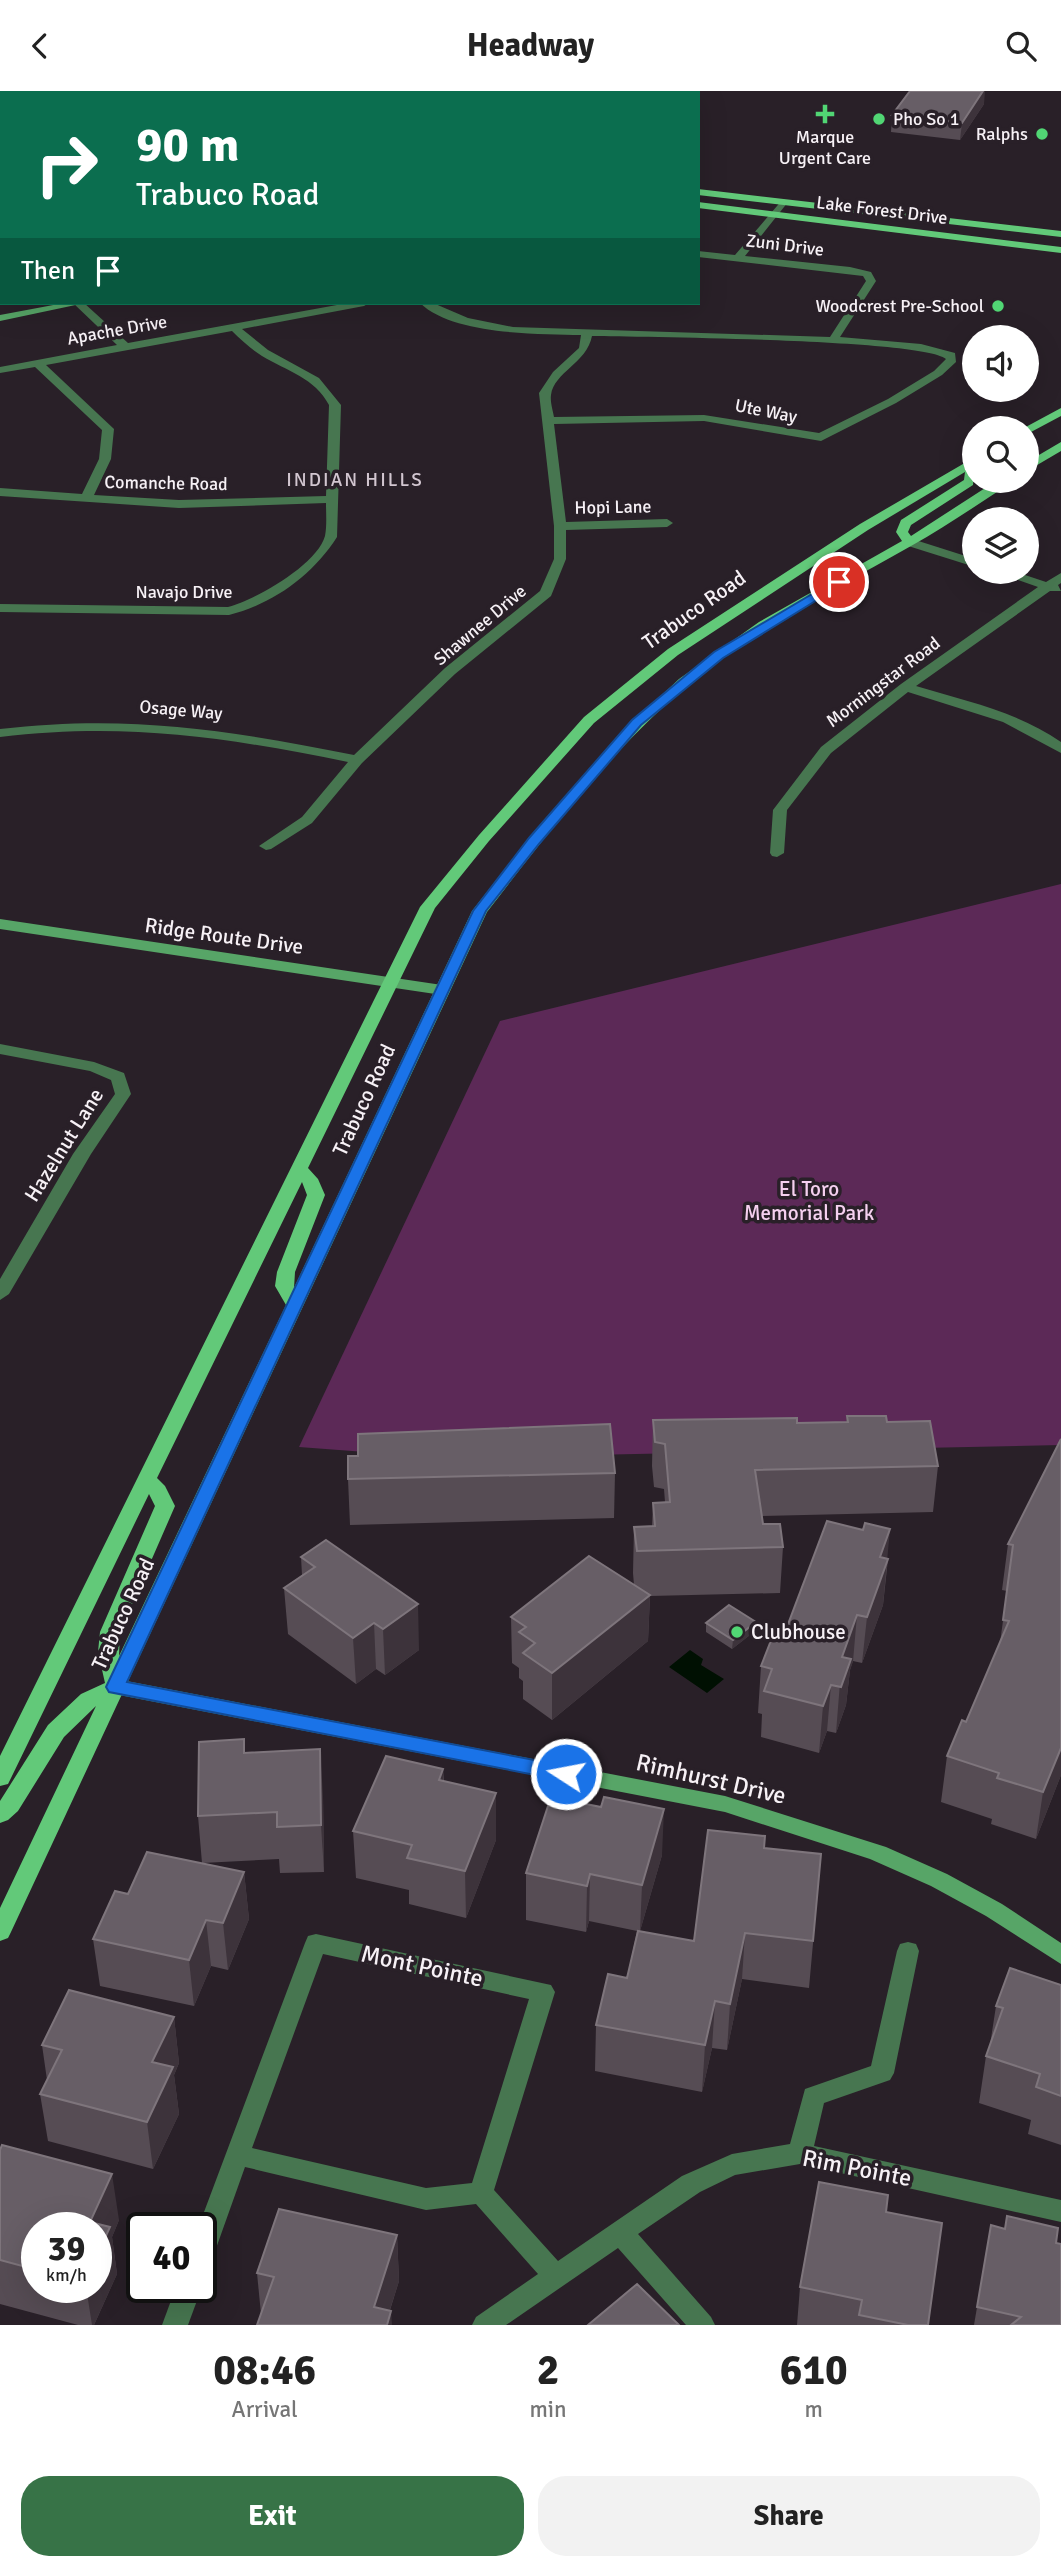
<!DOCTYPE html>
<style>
body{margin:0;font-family:Signika,sans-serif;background:#f2f2f2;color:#222;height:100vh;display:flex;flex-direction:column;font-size:26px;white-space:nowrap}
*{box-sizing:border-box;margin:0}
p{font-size:23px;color:#767676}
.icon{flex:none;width:38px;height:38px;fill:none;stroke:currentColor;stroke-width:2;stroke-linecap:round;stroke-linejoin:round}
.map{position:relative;height:2234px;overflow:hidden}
.panel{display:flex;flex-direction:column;background:#fff;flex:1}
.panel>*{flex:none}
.guide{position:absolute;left:0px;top:0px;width:700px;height:214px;box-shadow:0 7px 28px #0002;background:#0b6e4f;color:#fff;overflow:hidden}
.tools{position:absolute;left:962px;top:234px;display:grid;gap:14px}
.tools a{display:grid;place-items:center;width:77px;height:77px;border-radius:50%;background:#fff;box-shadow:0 7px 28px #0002;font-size:35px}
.speed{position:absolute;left:21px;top:2121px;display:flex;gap:14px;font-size:35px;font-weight:700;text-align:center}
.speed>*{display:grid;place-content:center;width:91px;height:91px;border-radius:50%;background:#fff;box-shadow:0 7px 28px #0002;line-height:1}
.speed small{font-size:18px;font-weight:400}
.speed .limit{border:4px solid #111;border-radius:10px;background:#fff;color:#111}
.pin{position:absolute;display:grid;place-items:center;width:60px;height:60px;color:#fff;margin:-30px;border:4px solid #fff;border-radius:50%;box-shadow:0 2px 7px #0007}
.me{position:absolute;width:77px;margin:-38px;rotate:281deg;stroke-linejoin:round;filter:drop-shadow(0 0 5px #0008)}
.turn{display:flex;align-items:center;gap:24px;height:147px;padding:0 21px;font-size:32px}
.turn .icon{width:91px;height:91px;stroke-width:2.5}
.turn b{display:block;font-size:49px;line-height:60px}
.then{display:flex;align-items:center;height:66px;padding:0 21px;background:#0003;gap:14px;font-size:26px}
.eta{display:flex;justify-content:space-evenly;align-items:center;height:119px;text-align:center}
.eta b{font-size:42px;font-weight:700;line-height:49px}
.button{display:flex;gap:14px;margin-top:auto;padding:14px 21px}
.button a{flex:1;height:80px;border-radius:28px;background:#377347;color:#fff;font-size:28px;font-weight:700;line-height:80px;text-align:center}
.button a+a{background:#f2f2f2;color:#222}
header{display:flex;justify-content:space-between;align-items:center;height:91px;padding:0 21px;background:#fff;font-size:32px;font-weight:700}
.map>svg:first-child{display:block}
.green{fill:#5c2957}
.water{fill:#001002}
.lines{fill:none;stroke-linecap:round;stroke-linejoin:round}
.street{fill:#477650;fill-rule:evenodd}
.secondary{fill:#57a567;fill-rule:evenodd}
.primary{fill:#62c979;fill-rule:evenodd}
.wall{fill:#564c54;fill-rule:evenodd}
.shaded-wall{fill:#3d333b}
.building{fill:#675e66;stroke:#7e757c;stroke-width:2}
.route{fill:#1a73e8;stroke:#114b97;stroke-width:2}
.poi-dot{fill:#51d674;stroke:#292028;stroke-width:2.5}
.labels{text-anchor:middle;stroke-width:7;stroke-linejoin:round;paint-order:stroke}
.far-poi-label{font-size:18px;fill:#f7f1f6;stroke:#292028;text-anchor:end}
.far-street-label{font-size:18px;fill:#f7f1f6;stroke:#292028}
.far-neighbourhood-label{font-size:19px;letter-spacing:2px;fill:#d2c6d0;stroke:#292028}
.street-label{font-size:21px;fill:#f7f1f6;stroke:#292028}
.park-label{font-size:21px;fill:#f5d0ef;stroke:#292028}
.poi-label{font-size:21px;fill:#f7f1f6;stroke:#292028;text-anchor:start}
.near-street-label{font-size:24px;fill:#f7f1f6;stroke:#292028}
</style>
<header><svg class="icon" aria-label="back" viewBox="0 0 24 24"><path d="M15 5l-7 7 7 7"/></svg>Headway<svg class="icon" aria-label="search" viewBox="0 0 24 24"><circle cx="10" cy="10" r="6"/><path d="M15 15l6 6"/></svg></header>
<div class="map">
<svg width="1061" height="2234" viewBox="0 0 1061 2234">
<rect width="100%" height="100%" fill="#292028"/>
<polygon class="green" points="1061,793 1061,1354 445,1367 299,1356 500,930"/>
<polygon class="water" points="690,1559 703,1568 701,1574 724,1588 707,1602 669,1576"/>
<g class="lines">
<g class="street">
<polygon points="406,0 416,0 405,2"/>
<rect x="0" y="76" width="2" height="6"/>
<path d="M 783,108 L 788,111 L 745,165 L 850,176 L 871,181 L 876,190 L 840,246 L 921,253 L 955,262 L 956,271 L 942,284 L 896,312 L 821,350 L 704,330 L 554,333 L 566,431 L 667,428 L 673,432 L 667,436 L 566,439 L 566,468 L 551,505 L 455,583 L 362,672 L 312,732 L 271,758 L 266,759 L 259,755 L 302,726 L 348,671 C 224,646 126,631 0,646 L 0,638 C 129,623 228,639 354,664 L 445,577 L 540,500 L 554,468 L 554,435 L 539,302 L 553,281 L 579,257 L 581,244 C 537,243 453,244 420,212 L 433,212 L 468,227 L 513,236 L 830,246 L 866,190 L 863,185 L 698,166 L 698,160 L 735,164 ZM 592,245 C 642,246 923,248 946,268 L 934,280 L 888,308 L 819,342 L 704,324 L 554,326 C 553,320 550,311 551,304 C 554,281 587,272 592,245 Z"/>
<rect x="0" y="153" width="2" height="7"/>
<path d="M 73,212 L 84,212 L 128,252 L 348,212 L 369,212 L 364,215 L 242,238 L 268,259 L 319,287 L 341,314 L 337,446 C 313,484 273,513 229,524 L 0,521 L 0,513 L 228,516 C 255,509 317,474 325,445 C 327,435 326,422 326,412 L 179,417 L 0,405 L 0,397 L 82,403 L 99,368 L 102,339 L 35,276 L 0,282 L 0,276 L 117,254 ZM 232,240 C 241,249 251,258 262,265 C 287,280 315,287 329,314 L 326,405 L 179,409 L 94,404 L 111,368 L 114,338 L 46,274 Z"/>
<polygon points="909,447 975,468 975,476 905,454 905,448"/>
<path d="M 996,481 L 1016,481 L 1046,491 L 1061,482 L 1061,492 L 1058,494 L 1061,500 L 1050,500 L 916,595 C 966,610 1018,621 1061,651 L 1061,662 L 1003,631 L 908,601 L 831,662 L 787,719 L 784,762 L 777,766 L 772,765 L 770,762 L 773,719 L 821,656 L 901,593 L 1038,496 Z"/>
<polygon points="0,953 94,971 124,982 131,1003 91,1063 9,1203 0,1209 0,1188 73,1063 115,1003 111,989 90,980 0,963"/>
<path d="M 316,1843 L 551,1894 L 555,1901 L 494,2099 L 558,2170 L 682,2085 L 732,2063 L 790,2053 L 805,1998 L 871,1975 L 897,1860 L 900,1853 L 908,1851 L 916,1853 L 919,1860 L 894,1982 L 890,1989 L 824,2012 L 814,2055 L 1061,2109 L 1061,2131 L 800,2073 L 735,2084 L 700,2101 L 638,2143 L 711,2226 L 715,2234 L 686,2234 L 618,2157 L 506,2234 L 472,2234 L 476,2226 L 538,2183 L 476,2113 L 426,2119 L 245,2076 L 214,2163 L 210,2171 L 201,2174 L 201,2137 L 198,2137 L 305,1852 L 308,1845 ZM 323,1863 L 529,1908 L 472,2092 L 426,2097 L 252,2057 Z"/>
<polygon points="176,2196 202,2196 188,2234 162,2234"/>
</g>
<g class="secondary">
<polygon points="516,0 526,0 515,2"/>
<polygon points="64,212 85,212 0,230 0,224"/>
<polygon points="0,828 442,894 450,899 442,904 0,838"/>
<polygon points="116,1588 725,1705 886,1756 947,1783 1002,1813 1061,1852 1061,1873 986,1825 931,1795 870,1768 725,1721 109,1602 105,1596 109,1590"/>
</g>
<g class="primary">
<polygon points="0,17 2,18 2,24 0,23"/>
<rect x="0" y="31" width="2" height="6"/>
<polygon points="698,98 1061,140 1061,146 698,104"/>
<polygon points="698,111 1061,156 1061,162 698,117"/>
<polygon points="1061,317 1061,325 1031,341 1027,342 1027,338 1022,338"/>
<polygon points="1061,351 1061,360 1027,380 1027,371"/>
<path d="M 975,366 L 973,394 L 911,434 L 908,441 L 911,445 L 996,390 L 1011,390 L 1009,393 C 977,414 945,436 911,455 C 848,491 783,523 724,566 C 630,634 558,729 487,821 L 11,1841 L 8,1847 L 0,1850 L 0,1817 L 96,1615 L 64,1646 L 18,1720 L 8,1729 L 0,1732 L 0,1710 L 48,1634 L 81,1603 L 105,1592 L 98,1561 L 100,1541 L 155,1415 L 149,1403 L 11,1687 L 8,1693 L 0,1695 L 0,1665 L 420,816 L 479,744 L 584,626 L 668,558 L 860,433 ZM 965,381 L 964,389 L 901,429 L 896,441 L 902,450 L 759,531 L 679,588 L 615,648 L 529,748 L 472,820 L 294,1197 L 295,1181 L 325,1104 L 318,1088 L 308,1077 L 435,817 L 489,750 L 594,632 L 678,564 L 868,439 ZM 302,1091 L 307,1104 L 277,1181 L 275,1195 L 286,1214 L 119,1565 L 120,1541 L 175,1415 L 165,1395 L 157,1387 Z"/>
</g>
</g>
<g class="wall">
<polygon points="984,13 960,49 891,41 892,24"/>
<polygon points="847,1325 887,1331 938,1375 933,1421 762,1425 763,1433 783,1456 780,1502 650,1505 648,1550 552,1629 523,1608 523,1590 519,1587 519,1577 512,1572 511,1526 634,1494 633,1482 634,1436 652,1435 653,1412 665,1411 664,1398 654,1396 652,1375 653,1329 797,1332 846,1331"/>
<polygon points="1061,1348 1061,1684 1036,1748 991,1733 992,1728 941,1711 947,1665 966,1631 1000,1552 1007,1500 1002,1499 1008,1453"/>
<polygon points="615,1382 614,1427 350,1434 348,1388"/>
<polygon points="326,1449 419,1559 385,1584 376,1578 356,1593 288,1543 284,1497 302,1484 301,1466"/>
<polygon points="887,1468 888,1468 883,1514 862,1572 853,1570 850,1579 846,1614 836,1642 827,1640 819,1662 761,1646 762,1623 758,1622 761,1575 782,1549"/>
<polygon points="706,1532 755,1540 732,1558 706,1541"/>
<polygon points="245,1662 323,1705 324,1781 280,1782 279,1768 202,1772 198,1725"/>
<polygon points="443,1678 444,1690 496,1749 466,1827 409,1813 409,1799 356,1787 353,1740"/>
<polygon points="764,1757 821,1763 809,1897 742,1888 727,1959 712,1957 702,2001 595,1980 596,1934 627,1887 637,1840 589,1830 586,1841 526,1829 526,1782 662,1764 640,1840 694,1850"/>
<polygon points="244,1781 249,1828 228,1879 211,1875 194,1915 100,1895 93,1848"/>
<polygon points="1061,1894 1061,2054 1028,2043 1031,2029 979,2012 986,1965 990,1954 996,1915"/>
<polygon points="174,1926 179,1972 174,1984 179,2023 153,2078 48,2050 40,2003 47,1989 42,1954"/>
<path d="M 0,2059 L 119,2129 L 112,2146 L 117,2183 L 94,2234 L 78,2234 L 0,2213 ZM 37,2137 L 96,2196 L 37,2196 Z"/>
<polygon points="886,2121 928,2234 797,2234 800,2196"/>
<polygon points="991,2134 1056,2152 1061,2234 974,2234"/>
<polygon points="397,2144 399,2190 390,2219 261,2223 257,2182"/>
</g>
<g class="shaded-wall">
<polygon points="983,0 985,0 984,13 960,49 962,32"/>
<polygon points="890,1438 883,1514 862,1572 867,1526 880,1466"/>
<polygon points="650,1504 648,1550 552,1629 552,1582"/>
<polygon points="418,1513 419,1559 385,1584 383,1538"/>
<polygon points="857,1524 853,1570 850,1579 846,1614 836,1642 842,1566"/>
<polygon points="756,1531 755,1540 732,1558 733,1549"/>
<polygon points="374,1532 376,1578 356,1593 353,1547"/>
<polygon points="831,1594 827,1640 819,1662 823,1615"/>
<polygon points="1061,1657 1061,1684 1036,1748 1043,1701"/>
<polygon points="320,1658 323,1705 324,1781 321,1734"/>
<polygon points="443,1678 444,1725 439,1689"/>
<polygon points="496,1702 496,1749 466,1827 465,1780"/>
<polygon points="664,1718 662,1764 640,1840 642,1794"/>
<polygon points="244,1781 249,1828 228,1879 223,1832"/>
<polygon points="590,1783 589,1830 586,1841 587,1795"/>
<polygon points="206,1829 211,1875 194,1915 189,1869"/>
<polygon points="745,1842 742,1888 727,1959 730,1913"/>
<polygon points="715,1910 712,1957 702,2001 705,1954"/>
<polygon points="174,1926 179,1972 174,1984 179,2023 153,2078 147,2031 152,1971"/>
<polygon points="112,2083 119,2129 112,2146 117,2183 94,2234 92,2234 86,2196 96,2196 96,2137 90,2131"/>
<polygon points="397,2144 399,2190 385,2234 374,2216"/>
<polygon points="391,2220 392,2234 387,2234"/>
</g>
<g class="building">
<polygon points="910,0 983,0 962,32 892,24"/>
<polygon points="847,1325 886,1325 887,1331 930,1330 938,1375 755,1379 763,1433 780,1433 783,1456 637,1460 634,1436 655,1435 653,1412 670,1411 665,1353 655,1351 653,1329 797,1327 797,1332 848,1331"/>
<polygon points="610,1333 615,1382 348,1388 348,1365 358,1365 358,1343"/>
<polygon points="1061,1348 1061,1657 1043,1701 997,1687 999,1682 947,1665 962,1629 966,1631 1009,1530 1003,1529 1013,1454 1008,1453"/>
<polygon points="827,1430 863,1439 865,1432 890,1438 880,1466 888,1468 867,1526 857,1524 842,1566 851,1568 841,1596 831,1594 823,1615 764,1600 772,1578 761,1575 772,1547 782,1549"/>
<polygon points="326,1449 418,1513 383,1538 374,1532 353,1547 284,1497 315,1476 301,1466"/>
<polygon points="589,1465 650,1504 552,1582 523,1562 535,1552 519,1541 526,1536 511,1526"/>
<polygon points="729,1514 756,1531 733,1549 706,1532"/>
<polygon points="244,1648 244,1662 320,1658 321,1734 277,1736 277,1721 198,1725 199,1651"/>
<polygon points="386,1665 443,1678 439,1689 496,1702 465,1780 407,1767 412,1754 353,1740"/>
<polygon points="551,1706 601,1716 604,1706 664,1718 642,1794 590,1783 587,1795 526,1782"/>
<polygon points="708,1739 765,1745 764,1757 821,1763 813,1850 745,1842 730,1913 715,1910 705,1954 596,1934 608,1883 627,1887 638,1840 694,1850"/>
<polygon points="147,1761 244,1781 223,1832 206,1829 189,1869 93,1848 115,1800 128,1803"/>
<polygon points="1010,1877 1061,1894 1061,2005 1036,1996 1040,1983 986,1965 1003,1917 996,1915"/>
<polygon points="69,1899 174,1926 152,1971 173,1976 147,2031 40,2003 62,1959 42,1954"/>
<polygon points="2,2054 112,2083 90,2131 110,2136 96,2167 96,2137 37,2137 37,2179 0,2169 0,2059"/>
<polygon points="819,2091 888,2104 886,2121 942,2132 928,2234 908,2234 859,2224 862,2209 800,2196"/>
<polygon points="279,2118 397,2144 374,2216 391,2220 387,2234 257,2234 274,2186 257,2182"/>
<polygon points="1007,2125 1058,2137 1056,2152 1061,2153 1061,2234 1011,2234 1021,2226 977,2216 991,2134 1005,2138"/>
<polygon points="637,2193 679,2234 588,2234"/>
</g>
<polygon class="route" points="839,487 843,488 843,493 723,567 641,634 539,753 486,820 127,1591 566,1675 573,1677 576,1683 573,1688 566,1690 109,1601 106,1596 473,820 529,747 632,629 714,561"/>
<g class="poi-dot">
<path d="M821.5 12.5h7v7h7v7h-7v7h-7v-7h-7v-7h7z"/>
<circle cx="879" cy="28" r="7"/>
<circle cx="1042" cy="43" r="7"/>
<circle cx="998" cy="215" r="7"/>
<circle cx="737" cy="1541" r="7"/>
</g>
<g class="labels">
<g class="far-poi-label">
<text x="893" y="34" text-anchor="start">Pho So 1</text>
<text x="1028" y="49">Ralphs</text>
<text x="825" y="52" text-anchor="middle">Marque<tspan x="825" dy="21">Urgent Care</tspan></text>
<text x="984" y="221">Woodcrest Pre-School</text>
</g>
<g class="far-street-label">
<text transform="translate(882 119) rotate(7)" y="6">Lake Forest Drive</text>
<text transform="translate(785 154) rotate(7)" y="6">Zuni Drive</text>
<text transform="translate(117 239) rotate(-10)" y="6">Apache Drive</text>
<text transform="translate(766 320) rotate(11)" y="6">Ute Way</text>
<text transform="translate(166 392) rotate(1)" y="6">Comanche Road</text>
<text transform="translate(613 416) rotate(-1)" y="6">Hopi Lane</text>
<text x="184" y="507">Navajo Drive</text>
<text transform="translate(480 534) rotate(-40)" y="6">Shawnee Drive</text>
<text transform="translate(883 591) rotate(-37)" y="6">Morningstar Road</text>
<text transform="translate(181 619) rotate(5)" y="6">Osage Way</text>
</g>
<g class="far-neighbourhood-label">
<text x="355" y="395">INDIAN HILLS</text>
</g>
<g class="street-label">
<text transform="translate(694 519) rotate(-35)" y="7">Trabuco Road</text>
<text transform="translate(224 845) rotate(8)" y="7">Ridge Route Drive</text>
<text transform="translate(364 1009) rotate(-65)" y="7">Trabuco Road</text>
<text transform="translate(64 1054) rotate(-58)" y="7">Hazelnut Lane</text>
<text transform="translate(123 1523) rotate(-65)" y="7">Trabuco Road</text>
</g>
<g class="park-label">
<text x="809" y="1105">El Toro<tspan x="809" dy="24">Memorial Park</tspan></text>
</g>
<g class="poi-label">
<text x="751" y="1548">Clubhouse</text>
</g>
<g class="near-street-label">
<text transform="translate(711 1688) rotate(13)" y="8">Rimhurst Drive</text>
<text transform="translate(422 1875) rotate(12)" y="8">Mont Pointe</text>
<text transform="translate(857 2077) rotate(11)" y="8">Rim Pointe</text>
</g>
</g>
</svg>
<div class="tools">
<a><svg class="icon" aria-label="sound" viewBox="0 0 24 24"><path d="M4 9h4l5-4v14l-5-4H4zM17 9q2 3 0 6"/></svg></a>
<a><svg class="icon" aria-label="search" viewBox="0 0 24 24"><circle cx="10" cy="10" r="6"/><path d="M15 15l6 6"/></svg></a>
<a><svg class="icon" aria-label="layers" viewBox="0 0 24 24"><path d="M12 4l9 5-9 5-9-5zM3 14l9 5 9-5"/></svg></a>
</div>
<div class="speed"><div>39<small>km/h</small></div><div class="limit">40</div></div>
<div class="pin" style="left:839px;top:491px;background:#d93025"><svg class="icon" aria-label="arrive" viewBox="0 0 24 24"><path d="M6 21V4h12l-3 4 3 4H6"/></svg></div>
<svg class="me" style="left:566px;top:1683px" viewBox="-20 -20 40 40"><circle r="17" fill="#1a73e8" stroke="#fff" stroke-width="3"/><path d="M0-11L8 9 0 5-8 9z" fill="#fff"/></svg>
<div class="guide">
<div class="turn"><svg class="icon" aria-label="right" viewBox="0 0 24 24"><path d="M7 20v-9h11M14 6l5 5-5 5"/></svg><div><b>90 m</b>Trabuco Road</div></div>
<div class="then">Then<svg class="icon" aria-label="arrive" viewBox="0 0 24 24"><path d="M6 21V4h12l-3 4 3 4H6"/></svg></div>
</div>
</div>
<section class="panel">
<div class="eta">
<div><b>08:46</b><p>Arrival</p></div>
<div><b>2</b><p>min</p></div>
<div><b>610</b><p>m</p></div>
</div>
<div class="button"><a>Exit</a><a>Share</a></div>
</section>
